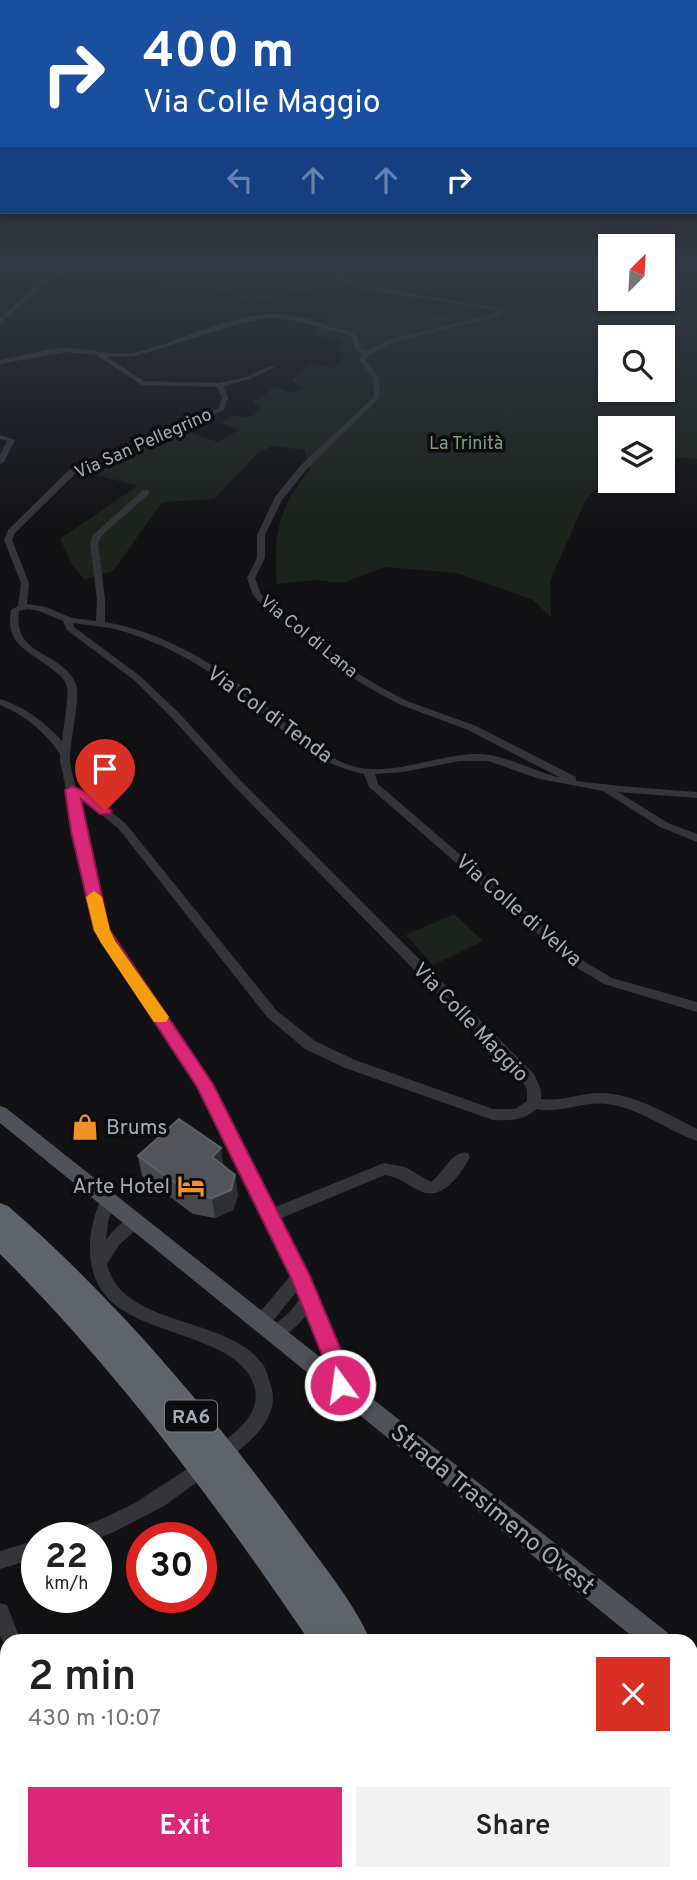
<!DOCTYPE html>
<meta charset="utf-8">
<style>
body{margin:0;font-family:Overpass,sans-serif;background:#f2f2f2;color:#222;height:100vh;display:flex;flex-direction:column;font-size:26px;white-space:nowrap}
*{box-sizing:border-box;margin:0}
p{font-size:23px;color:#767676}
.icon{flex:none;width:38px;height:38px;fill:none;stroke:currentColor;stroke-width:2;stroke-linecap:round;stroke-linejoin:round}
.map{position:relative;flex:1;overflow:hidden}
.side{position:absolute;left:0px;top:1634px;width:698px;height:247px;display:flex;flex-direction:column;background:#fff;border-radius:21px 21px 0 0;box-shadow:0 2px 5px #0004}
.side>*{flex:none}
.banner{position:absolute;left:0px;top:0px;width:698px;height:214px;box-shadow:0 2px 5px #0004;background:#1a4fa0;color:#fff;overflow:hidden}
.needle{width:46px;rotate:24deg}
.buttons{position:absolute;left:598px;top:234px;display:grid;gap:14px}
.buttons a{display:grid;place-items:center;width:77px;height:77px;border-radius:0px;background:#fff;box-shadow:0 2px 5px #0004;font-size:35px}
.speed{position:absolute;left:21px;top:1522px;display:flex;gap:14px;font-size:35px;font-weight:700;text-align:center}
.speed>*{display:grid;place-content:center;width:91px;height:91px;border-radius:50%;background:#fff;box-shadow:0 2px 5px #0004;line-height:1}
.speed small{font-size:18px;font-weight:400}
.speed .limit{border:10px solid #d22;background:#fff;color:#111}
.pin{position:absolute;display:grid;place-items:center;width:60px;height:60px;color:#fff;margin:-72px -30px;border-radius:50% 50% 50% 0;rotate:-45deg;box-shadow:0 0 7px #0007}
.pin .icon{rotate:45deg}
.me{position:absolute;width:77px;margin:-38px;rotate:346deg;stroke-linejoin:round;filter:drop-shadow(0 0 5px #0008)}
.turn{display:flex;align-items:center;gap:24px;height:147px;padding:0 28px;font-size:32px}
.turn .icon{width:91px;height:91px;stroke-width:2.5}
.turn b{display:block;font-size:49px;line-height:60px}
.lanes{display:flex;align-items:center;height:66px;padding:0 28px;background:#0003;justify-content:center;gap:35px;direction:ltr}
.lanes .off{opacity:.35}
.round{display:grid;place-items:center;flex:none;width:74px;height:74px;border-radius:0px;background:#f2f2f2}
.head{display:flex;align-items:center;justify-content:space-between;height:119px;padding:0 28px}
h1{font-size:42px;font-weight:600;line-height:52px}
.primary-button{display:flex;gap:14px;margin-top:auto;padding:14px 28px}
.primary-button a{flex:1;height:80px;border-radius:0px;background:#db2777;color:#fff;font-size:28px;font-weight:600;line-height:80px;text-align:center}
.primary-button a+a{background:#f2f2f2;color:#222}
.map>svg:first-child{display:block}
.green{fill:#1c231c;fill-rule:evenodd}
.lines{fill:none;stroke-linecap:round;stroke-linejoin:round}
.minor{fill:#333539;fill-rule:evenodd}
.major{fill:#4f5258;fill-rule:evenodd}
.highway{fill:#5f646a;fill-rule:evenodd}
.wall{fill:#48494f}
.shaded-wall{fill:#2e2f33}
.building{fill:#52545a;stroke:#5e6268;stroke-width:2}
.route{fill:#db2777;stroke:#8e194d;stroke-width:2}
.slow{fill:#f59e0b}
.labels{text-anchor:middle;stroke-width:7;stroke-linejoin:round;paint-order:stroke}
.far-street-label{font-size:18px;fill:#a3abb4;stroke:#0d0d0f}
.far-park-label{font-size:18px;fill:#7ea07a;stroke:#0d0d0f}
.shield{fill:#0d0d0f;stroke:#767c82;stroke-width:2}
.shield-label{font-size:19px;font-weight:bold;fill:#a3abb4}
.street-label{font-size:21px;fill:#a3abb4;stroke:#0d0d0f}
.poi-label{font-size:21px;fill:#a3abb4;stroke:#0d0d0f;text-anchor:start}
.near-street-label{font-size:24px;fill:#a3abb4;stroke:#0d0d0f}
</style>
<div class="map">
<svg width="697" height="1880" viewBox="0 0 697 1880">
<rect width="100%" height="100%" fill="#121214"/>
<g class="green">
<path d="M 158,265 L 611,265 L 611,299 L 663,299 L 663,265 L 697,265 L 697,459 L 663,457 L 663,429 L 611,429 L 611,475 L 586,499 L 550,581 L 551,617 L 533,600 L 457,573 L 384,567 L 343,583 L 315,580 L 277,584 C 273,534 278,509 310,469 L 304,450 L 272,446 L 258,453 L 214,499 L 162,502 L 113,571 L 85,580 L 73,566 L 60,539 L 137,486 L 97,475 L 115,461 L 181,430 L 218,442 L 239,430 L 221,424 L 231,416 L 251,417 L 260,408 L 252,403 L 275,387 L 291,393 L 305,389 L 292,380 L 309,363 L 335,368 L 345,354 L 337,351 L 343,339 L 311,336 L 334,311 L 413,306 L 429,316 L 460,314 L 466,301 L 455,296 L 366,286 L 300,291 L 251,304 L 226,291 L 161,285 ZM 611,338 L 663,338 L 663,390 L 611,390 Z"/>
<polygon points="454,914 483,941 433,965 406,935"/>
</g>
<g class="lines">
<g class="minor">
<polygon points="66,265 73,265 50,280 0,323 0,318 46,278"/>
<path d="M 315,265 L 322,265 L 344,278 L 368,286 L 504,309 L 495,317 L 396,341 L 368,355 L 365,360 L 379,378 L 380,397 L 306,470 L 282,500 L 265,535 L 265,558 L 255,578 L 261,594 L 270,604 L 354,671 L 384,689 L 407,701 L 476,726 L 576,777 L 576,781 L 620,786 L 697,792 L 697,798 L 618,792 L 668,823 L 697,834 L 697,842 L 660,827 L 603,791 L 540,779 L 488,761 L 460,761 L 403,772 L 375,774 L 378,784 L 585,962 L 612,978 L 697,1002 L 697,1012 L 604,984 L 577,968 L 369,787 L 364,774 C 307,763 275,720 231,687 C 196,661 153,638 110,628 C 98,626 85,625 73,623 L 74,627 L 140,676 L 179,713 L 239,779 L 534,1074 L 541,1090 L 541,1099 C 562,1102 580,1093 600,1093 C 633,1093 668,1114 697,1129 L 697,1141 C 666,1130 640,1108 607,1104 C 583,1101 561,1114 537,1109 C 524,1120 510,1121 493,1120 L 345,1068 L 305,1049 L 267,1017 L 118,828 L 78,797 L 108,930 L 209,1080 L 273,1208 L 384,1163 L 405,1167 L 431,1182 C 443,1174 453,1149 468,1153 L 470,1157 C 461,1174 442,1202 420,1191 C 406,1184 401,1178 385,1175 L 279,1219 C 292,1245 356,1368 346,1391 L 340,1393 L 334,1391 L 327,1362 L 307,1314 C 299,1325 288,1335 275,1340 L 269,1338 L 267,1333 C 271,1325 278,1322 285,1316 C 291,1311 296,1304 301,1297 L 298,1290 L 267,1328 L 261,1330 L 255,1328 L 253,1323 L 255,1318 L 291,1275 L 199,1087 L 96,930 L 60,761 L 60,754 C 45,732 25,715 0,705 L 0,699 C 25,707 45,722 62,741 C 63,728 69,699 67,687 C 66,682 62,677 58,674 C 35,652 4,649 11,610 L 18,606 L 21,583 L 4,540 L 8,530 L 69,470 L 123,451 L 219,408 L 222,397 L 217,387 L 142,385 L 96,355 L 66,352 L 0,364 L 0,360 C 21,356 48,348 68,348 C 91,349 114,357 137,352 C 184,341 232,312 281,314 C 297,315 313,320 328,326 C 340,330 343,327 357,336 L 360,347 L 365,351 L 392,339 L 491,315 L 496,310 L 367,290 L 340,280 ZM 270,318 C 290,318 307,323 325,329 C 337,333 340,330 352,338 L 354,348 L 362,354 L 359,360 L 373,378 L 374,397 L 300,466 L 275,497 L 257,535 L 257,558 L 247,578 L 253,595 L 264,608 L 348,675 L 378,693 L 401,705 L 468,730 L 561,778 C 535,772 506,755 480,754 C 437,753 392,779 349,765 C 315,753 287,723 259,700 C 216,663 162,632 105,622 L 105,599 L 98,544 L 101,536 L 149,494 L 149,490 L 143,490 L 93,535 L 90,544 L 97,599 L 96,621 L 72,618 L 46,607 L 27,604 L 29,583 L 12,540 L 15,533 L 75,474 L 129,455 L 224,410 L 228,397 L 223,386 L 250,379 L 275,367 L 270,366 L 246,377 L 219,383 L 144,381 L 107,357 L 136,356 L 245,322 ZM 28,609 L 39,611 L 63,621 L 67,630 L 134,680 L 171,717 L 231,783 L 523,1081 L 527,1090 L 527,1101 L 515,1109 L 493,1109 L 355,1060 L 315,1041 L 277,1011 L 126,824 L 91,795 L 76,788 C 74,779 71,770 70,761 C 69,744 81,697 76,684 C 63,651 12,657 19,611 Z"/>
<polygon points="0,435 15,440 4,462 0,464 0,455 7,441 0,439"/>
<path d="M 108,1193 L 113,1195 L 115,1199 L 108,1222 L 106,1240 C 113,1230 127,1214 139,1217 L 142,1222 L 139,1227 L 119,1245 L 107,1264 C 121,1328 230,1315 264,1366 C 267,1372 269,1380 271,1386 C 281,1418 249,1443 227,1460 L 221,1463 L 215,1460 L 212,1454 L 215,1448 C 235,1433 263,1414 254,1385 C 238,1335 139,1336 106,1296 C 82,1268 88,1225 103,1195 Z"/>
<polygon points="204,1458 210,1461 213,1467 210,1473 164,1506 114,1532 96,1539 64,1538 67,1532 104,1518 135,1503"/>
<polygon points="37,1540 37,1558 0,1569 0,1551"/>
<polygon points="0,1603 7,1605 21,1642 7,1642 7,1650 0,1636"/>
<polygon points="93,1874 115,1874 117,1880 95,1880"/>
</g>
<g class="major">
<polygon points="0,1106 6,1108 668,1633 671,1642 639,1642 0,1123"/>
<polygon points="691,1656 697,1658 697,1685 691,1682"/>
</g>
<g class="highway">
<path d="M 0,1203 L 8,1206 C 119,1302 215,1417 301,1535 C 325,1568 355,1604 371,1642 L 310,1642 C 216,1504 118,1371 0,1254 Z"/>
<polygon points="450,1874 515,1874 517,1880 453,1880"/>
</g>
</g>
<polygon class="wall" points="221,1148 223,1166 238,1195 233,1210 215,1218 193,1214 142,1176 138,1156"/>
<g class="shaded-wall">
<polygon points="221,1148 224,1169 212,1157"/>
<polygon points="235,1175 238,1195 233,1210 215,1218 212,1198"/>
</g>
<polygon class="building" points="179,1119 221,1148 212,1157 235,1175 231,1190 212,1198 191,1194 138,1156"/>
<linearGradient id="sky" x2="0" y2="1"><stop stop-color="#0a0a0b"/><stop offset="0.5" stop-color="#333945"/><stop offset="1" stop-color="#333945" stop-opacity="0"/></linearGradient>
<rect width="697" height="528" fill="url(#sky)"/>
<polygon class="route" points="72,786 92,794 112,811 110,814 100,814 81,799 109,929 213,1084 310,1276 346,1362 351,1385 347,1392 340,1395 332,1392 325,1362 291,1278 197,1087 94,930 71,831 65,790"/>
<polygon class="slow" points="94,891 102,897 110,930 115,941 166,1013 169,1017 166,1022 154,1022 101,943 94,930 86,897"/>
<defs>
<symbol id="shop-bare" viewBox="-9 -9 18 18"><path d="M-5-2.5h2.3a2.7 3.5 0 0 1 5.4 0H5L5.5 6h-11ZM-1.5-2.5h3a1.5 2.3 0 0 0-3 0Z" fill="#f1912c" stroke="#0d0d0f" stroke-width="2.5" paint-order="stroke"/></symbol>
<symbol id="hotel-bare" viewBox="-9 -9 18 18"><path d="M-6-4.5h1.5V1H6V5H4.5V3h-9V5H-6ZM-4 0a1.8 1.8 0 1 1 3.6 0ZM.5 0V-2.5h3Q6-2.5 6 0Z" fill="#f1912c" stroke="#0d0d0f" stroke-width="2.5" paint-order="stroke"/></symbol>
</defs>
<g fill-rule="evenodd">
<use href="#shop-bare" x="66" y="1108" width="38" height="38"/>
<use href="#hotel-bare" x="172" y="1167" width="38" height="38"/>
</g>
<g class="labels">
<g class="far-street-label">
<text transform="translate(143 443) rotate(-24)" y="6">Via San Pellegrino</text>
<text transform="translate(309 636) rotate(39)" y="6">Via Col di Lana</text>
</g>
<g class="far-park-label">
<text x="466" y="449">La Trinità</text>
</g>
<rect class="shield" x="165" y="1400.5" width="52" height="31" rx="5"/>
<g class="shield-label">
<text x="191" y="1423">RA6</text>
</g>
<g class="street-label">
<text transform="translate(270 714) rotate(36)" y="7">Via Col di Tenda</text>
<text transform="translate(519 910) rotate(41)" y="7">Via Colle di Velva</text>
<text transform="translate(471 1022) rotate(46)" y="7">Via Colle Maggio</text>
</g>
<g class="poi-label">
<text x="106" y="1134">Brums</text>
<text x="170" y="1193" text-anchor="end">Arte Hotel</text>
</g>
<g class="near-street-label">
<text transform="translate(493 1509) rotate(39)" y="8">Strada Trasimeno Ovest</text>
</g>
</g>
</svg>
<div class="buttons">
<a><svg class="needle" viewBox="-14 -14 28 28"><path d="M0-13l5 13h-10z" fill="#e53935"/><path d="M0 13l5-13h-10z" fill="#767676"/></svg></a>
<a><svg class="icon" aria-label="search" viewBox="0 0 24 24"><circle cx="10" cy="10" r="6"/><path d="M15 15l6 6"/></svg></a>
<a><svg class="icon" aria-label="layers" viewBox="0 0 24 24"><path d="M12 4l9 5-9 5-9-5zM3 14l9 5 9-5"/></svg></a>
</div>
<div class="speed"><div>22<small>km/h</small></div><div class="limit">30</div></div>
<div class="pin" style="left:105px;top:811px;background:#d93025"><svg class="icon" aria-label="arrive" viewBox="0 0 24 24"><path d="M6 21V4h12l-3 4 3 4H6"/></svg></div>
<svg class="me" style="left:340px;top:1385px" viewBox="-20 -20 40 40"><circle r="17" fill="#db2777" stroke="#fff" stroke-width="3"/><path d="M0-11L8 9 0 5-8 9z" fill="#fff"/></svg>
<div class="banner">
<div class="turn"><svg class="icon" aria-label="right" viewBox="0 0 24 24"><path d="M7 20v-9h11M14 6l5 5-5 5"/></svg><div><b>400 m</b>Via Colle Maggio</div></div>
<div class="lanes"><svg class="icon off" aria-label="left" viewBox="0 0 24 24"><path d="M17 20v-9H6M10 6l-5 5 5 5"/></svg><svg class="icon off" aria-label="ahead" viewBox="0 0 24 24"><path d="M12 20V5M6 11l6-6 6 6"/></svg><svg class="icon off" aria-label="ahead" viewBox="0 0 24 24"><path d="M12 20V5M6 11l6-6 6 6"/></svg><svg class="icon" aria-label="right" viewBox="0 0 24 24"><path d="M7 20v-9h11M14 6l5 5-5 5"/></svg></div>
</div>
<section class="side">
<div class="head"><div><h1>2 min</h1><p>430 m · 10:07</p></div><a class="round" style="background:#d93025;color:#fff"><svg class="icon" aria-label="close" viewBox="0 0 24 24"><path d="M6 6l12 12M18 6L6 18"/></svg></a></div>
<div class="primary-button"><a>Exit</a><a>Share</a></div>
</section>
</div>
